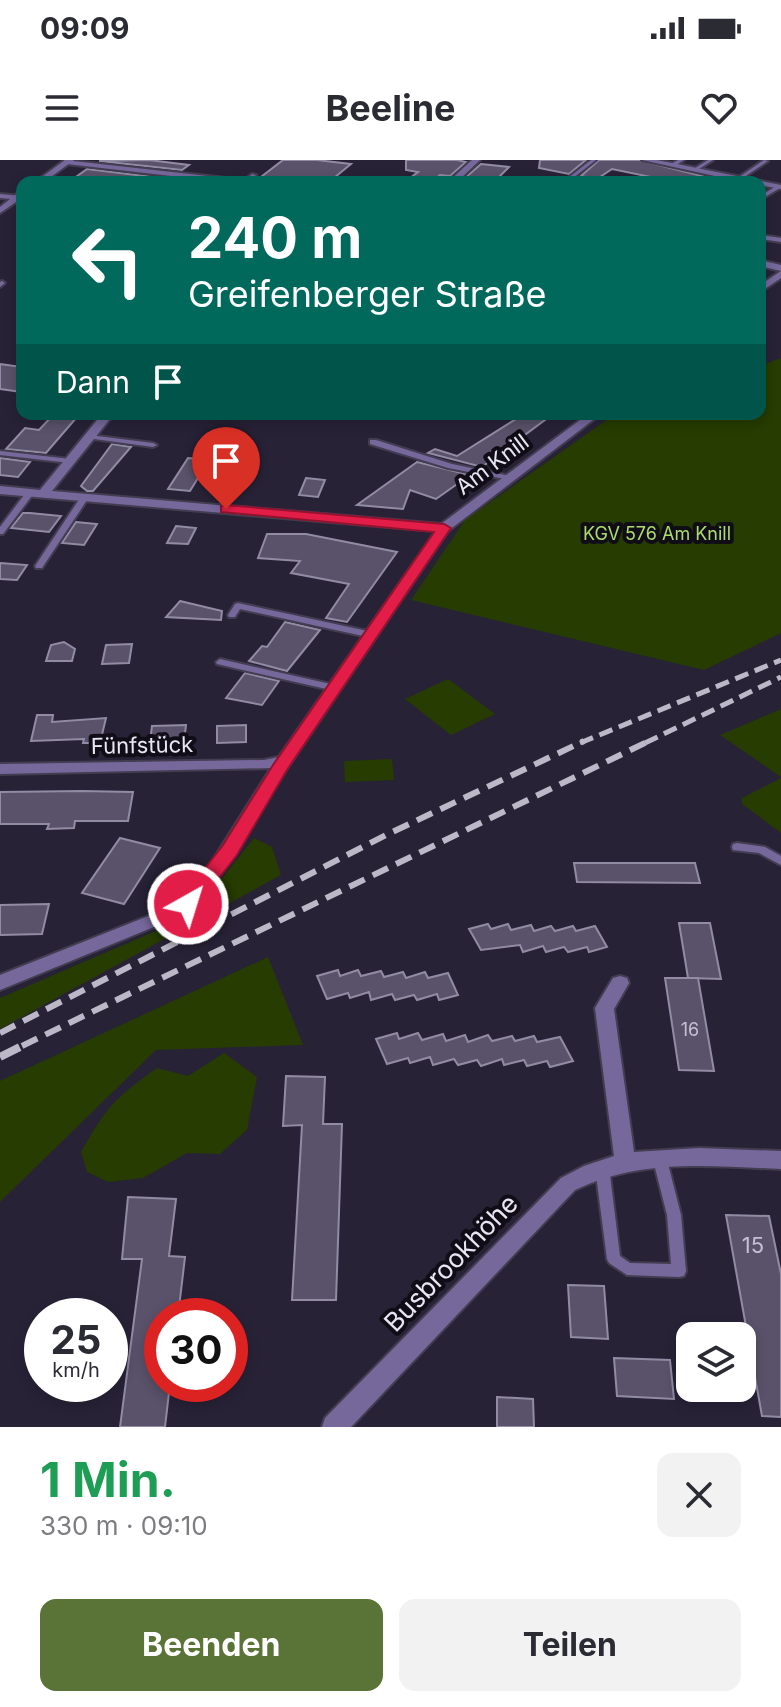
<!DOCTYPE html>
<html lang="de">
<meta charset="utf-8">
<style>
body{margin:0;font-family:Inter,sans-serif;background:#f2f2f3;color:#2b2b33;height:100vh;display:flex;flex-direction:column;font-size:30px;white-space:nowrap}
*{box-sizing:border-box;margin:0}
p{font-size:26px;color:#7c7c81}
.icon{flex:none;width:44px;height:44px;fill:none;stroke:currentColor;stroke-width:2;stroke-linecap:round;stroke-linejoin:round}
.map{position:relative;height:1267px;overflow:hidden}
.details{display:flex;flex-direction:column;background:#fff;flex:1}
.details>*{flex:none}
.hud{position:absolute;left:16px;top:16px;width:750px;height:244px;border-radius:16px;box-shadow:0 4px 12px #0003;background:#00695c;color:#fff;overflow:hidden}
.buttons{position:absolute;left:676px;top:1162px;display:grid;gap:16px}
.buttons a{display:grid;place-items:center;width:80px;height:80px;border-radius:16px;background:#fff;box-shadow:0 4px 12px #0003;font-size:40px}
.speed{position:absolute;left:24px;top:1138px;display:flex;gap:16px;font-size:40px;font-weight:700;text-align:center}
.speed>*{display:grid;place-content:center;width:104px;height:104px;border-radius:50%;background:#fff;box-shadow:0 4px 12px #0003;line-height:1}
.speed small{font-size:20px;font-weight:400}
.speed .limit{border:12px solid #d22;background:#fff;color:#111}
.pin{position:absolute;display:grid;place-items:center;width:68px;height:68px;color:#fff;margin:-82px -34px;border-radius:50% 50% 50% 0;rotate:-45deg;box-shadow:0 0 8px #0007}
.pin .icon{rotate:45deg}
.me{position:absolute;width:88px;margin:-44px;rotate:39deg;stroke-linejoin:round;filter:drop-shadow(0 0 6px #0008)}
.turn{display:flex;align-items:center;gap:28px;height:168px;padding:0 40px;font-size:36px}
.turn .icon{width:104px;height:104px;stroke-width:2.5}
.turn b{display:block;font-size:56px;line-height:68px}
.then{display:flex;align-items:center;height:76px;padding:0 40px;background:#0003;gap:16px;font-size:30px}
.round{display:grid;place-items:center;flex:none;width:84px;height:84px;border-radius:16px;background:#f2f2f3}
.summary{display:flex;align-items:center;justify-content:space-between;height:136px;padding:0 40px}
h1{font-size:48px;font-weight:700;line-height:60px;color:#1e9e55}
.action{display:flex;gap:16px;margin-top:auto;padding:16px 40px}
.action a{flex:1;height:92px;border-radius:16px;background:#5a7337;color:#fff;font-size:32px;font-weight:700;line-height:92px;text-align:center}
.action a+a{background:#f2f2f3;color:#2b2b33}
.status{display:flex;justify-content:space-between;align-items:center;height:56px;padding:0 40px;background:#fff;direction:ltr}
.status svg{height:22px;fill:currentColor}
header{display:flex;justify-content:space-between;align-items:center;height:104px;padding:0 40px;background:#fff;font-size:36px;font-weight:700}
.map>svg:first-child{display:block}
.green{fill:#263c00}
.building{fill:#59526a;stroke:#918ba4;stroke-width:2}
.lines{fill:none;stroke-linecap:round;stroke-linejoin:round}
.service-casing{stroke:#433d51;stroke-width:4}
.minor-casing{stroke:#433d51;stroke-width:4}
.tertiary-casing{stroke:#433d51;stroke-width:4}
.service{fill:#77689c;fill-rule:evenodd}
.minor{fill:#77689c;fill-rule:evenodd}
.tertiary{fill:#77689c;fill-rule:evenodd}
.rail-far2{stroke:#bcb8c8;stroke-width:5;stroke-dasharray:14 7;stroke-linecap:butt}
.rail-far1{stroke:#bcb8c8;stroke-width:6;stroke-dasharray:17 9;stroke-linecap:butt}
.rail{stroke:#bcb8c8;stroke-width:8;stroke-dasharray:22 11;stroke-linecap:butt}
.route{fill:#e11d48;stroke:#92132f;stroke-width:2}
.labels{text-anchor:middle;stroke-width:8;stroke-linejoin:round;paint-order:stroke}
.far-park-label{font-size:18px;fill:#acdc6d;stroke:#100d17}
.number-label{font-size:18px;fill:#c5c1d2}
.street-label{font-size:22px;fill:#e9e6f4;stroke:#100d17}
.near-number-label{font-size:22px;fill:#c5c1d2}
.near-street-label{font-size:26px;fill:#e9e6f4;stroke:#100d17}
</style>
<div class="status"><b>09:09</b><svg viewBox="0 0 49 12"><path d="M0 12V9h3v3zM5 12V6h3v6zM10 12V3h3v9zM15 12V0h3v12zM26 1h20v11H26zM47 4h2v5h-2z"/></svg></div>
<header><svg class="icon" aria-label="menu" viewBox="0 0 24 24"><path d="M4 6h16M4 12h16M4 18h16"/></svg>Beeline<svg class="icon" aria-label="heart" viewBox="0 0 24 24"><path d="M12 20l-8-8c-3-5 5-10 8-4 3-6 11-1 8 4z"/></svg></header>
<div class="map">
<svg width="781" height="1267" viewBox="0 0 781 1267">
<rect width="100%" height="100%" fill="#282237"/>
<g class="green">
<polygon points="781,198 781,473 704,510 411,440 465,360 615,254 760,254 760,206"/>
<polygon points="448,519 495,554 451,575 405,539"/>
<polygon points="781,549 781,617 720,575"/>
<polygon points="392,599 394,620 345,622 344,601"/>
<polygon points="781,618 781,673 742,644 742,638"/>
<polygon points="254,678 272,687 281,715 0,869 0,838 193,755"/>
<polygon points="268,797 303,885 156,890 0,1042 0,921"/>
<path d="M 224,893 L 257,917 L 247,970 L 220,994 L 187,993 L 143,1018 L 108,1022 L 87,1012 L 81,992 C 107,946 115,938 157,908 L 188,916 Z"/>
</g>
<g class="building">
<polygon points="149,0 189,5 182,10 99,1"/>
<polygon points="283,0 317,0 351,4 329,22 261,17"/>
<polygon points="406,0 457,0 466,2 450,16 440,15 432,21 410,18 418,12 406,10"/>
<polygon points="540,0 586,0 569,14 539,8"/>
<polygon points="599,0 639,0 702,16 692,22 675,22 612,9 597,19 581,16"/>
<polygon points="481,4 509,7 494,22 465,18"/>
<polygon points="87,9 169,19 165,22 105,22 73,19"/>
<polygon points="0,204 22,207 22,232 0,229"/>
<polygon points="524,254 553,254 482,307 428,293 435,289 457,296"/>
<polygon points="53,255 77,257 46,293 6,289 25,268 39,270"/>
<polygon points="112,284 131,287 93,331 87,331 81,326"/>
<polygon points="0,298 30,302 18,317 0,315"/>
<polygon points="188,298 209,300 190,331 168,329"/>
<polygon points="417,302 470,315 436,339 410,330 403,349 357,345"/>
<polygon points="306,318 325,320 318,337 299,335"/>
<polygon points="23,353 30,353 61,356 49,372 11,368"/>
<polygon points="76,362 97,364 84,385 62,383"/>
<polygon points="176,366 196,368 188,384 167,383"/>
<polygon points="267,374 306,374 397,392 347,462 326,458 349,424 291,413 300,401 258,398"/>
<polygon points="0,403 27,405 17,420 0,419"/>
<polygon points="180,441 222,451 221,460 166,457"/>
<polygon points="285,462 320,470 287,511 249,501 262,486 267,487"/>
<polygon points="64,482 75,489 72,501 46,501 51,485"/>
<polygon points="132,484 129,503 102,504 106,485"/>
<polygon points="245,513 279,521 262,545 226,538"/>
<polygon points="37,555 53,555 52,562 106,558 100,583 83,583 84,579 31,581"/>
<polygon points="186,565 184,582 150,582 152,566"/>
<polygon points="246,565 246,582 217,583 217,566"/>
<polygon points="82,631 133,632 128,661 75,661 74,668 47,669 49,664 0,664 0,632"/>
<polygon points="120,678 160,688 124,744 82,733"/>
<polygon points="574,703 695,703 700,723 577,722"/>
<polygon points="49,744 42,774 0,775 0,745"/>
<polygon points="679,763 710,763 721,819 688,818"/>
<polygon points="488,764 491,769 508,764 511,770 531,765 534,771 551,766 555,771 573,766 576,771 595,766 607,787 589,792 587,787 568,792 564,787 546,792 543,786 523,792 520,785 481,790 469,769"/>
<polygon points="338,810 340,816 358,810 361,816 381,811 384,817 403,812 406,818 425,812 428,818 448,813 458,835 439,840 437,834 417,840 414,835 395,840 392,834 371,840 369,832 350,838 348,833 327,839 317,816"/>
<polygon points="665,818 698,818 714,911 679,910"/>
<polygon points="397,873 399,879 418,873 422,880 443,874 446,881 465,875 468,882 488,875 492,881 512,876 515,881 534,876 537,882 560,877 573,901 550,907 547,901 527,906 524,900 504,905 502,899 481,906 477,900 458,905 454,899 433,905 430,897 410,903 408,898 387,904 376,879"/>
<polygon points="286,916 325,917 323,964 342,964 336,1140 292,1140 302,965 283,966"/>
<polygon points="128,1037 176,1039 169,1096 185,1097 178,1156 162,1156 162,1224 170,1224 165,1267 120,1267 142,1099 122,1099"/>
<polygon points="726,1055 769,1056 781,1114 781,1257 762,1256"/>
<polygon points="568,1125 604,1126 608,1179 571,1177"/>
<polygon points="614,1198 670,1200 674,1239 617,1236"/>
<polygon points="497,1237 533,1239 534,1267 497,1267"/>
</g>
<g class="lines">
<defs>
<g id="service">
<polygon points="591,0 596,0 568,22 563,22"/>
<polygon points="678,0 684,0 675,6 671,6 671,4"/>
<polygon points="708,0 713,0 696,11 692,10"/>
<polygon points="764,0 768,1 740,20 736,19"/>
<polygon points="252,14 256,15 247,22 242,22"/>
<polygon points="728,16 732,17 725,22 720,22"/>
<polygon points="778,25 780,28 760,40 760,36"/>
<polygon points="760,75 781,78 781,82 760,79"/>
<polygon points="2,121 5,123 0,127 0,122"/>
<polygon points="89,275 153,283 157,285 153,287 87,278 87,276"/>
<polygon points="370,280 376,280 452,304 510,316 514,318 510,320 448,308 370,284"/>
<polygon points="0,291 70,299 74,301 70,303 0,295"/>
<polygon points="27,331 30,331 34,333 3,374 0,374 0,367"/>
<polygon points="82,335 88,335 89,337 42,408 36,408 35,406"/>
<polygon points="238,443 372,472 376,475 372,478 240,449 235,457 229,457 228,455 235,444"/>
<polygon points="220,499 335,525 340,528 335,531 217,504 216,502"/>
<polygon points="737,683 765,687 781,696 781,705 759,693 733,690 732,687 733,684"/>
<polygon points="660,994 665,996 667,1000 681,1055 686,1111 684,1116 679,1117 627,1115 609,1103 607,1099 595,1007 597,1003 602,1001 607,1003 609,1007 620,1096 630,1103 671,1104 667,1055 653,1000 655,996"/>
</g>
<g id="minor">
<polygon points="64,0 244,20 248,22 223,22 67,4"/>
<polygon points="472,0 480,0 457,22 448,22"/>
<polygon points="642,0 657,0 781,25 781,29 760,25 760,22 742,22"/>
<polygon points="0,34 22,36 22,40 0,38"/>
<polygon points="760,100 781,105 781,111 760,106"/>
<polygon points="781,111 781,118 760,132 760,125"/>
<polygon points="102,254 114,254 52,331 441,364 588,254 601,254 448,371 286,610 206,738 183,755 0,830 0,815 171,747 194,730 271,608 0,614 0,604 264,600 279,597 436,371 0,334 0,326 40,330"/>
<path d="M 620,816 L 627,818 L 629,823 L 614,849 L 634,992 L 699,988 L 781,991 L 781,1009 C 711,1006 640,998 575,1030 L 351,1267 L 322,1267 L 325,1258 L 561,1018 L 584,1006 L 614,996 L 595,848 L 613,818 Z"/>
</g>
<g id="tertiary">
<polygon points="65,0 74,0 44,22 35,22"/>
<polygon points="19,32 22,32 22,38 0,53 0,47"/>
</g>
</defs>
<use href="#service" class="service-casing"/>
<use href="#minor" class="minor-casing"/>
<use href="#tertiary" class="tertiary-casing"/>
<use href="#service" class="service"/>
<use href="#minor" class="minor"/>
<use href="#tertiary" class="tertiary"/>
<g class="rail-far2">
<polyline points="580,583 781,500"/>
<polyline points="645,583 781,517"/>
</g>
<g class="rail-far1">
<polyline points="0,873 386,675 584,581"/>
<polyline points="22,886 649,581"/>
</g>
<polyline class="rail" points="0,897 26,884"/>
</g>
<polygon class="route" points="226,345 444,364 451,368 287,610 237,695 195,749 188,751 178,744 181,739 223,685 273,605 434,372 221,352 221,346"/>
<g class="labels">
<g class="far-park-label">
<text x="657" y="380">KGV 576 Am Knill</text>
</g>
<g class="number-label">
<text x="690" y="876">16</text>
</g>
<g class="street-label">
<text transform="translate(492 304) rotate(-37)" y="8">Am Knill</text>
<text transform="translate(142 585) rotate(-1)" y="8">Fünfstück</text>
</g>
<g class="near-number-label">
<text x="753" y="1093">15</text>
</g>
<g class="near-street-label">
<text transform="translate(451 1103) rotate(-46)" y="9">Busbrookhöhe</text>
</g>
</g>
</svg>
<div class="buttons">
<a><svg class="icon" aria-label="layers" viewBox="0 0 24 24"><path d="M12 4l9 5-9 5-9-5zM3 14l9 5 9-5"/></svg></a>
</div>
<div class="speed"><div>25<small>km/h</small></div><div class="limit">30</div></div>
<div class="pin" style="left:226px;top:349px;background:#d93025"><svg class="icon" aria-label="arrive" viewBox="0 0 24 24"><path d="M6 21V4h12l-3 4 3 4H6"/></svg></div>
<svg class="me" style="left:188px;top:744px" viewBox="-20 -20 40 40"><circle r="17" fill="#e11d48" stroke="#fff" stroke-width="3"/><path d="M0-11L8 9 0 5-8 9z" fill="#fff"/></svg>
<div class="hud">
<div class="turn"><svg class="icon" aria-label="left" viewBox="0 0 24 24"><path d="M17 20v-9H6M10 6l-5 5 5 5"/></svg><div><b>240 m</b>Greifenberger Straße</div></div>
<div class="then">Dann<svg class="icon" aria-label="arrive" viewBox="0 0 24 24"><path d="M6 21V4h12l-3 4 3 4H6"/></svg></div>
</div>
</div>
<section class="details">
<div class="summary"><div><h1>1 Min.</h1><p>330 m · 09:10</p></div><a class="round"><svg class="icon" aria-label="close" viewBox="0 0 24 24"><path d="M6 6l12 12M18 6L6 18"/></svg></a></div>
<div class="action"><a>Beenden</a><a>Teilen</a></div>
</section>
